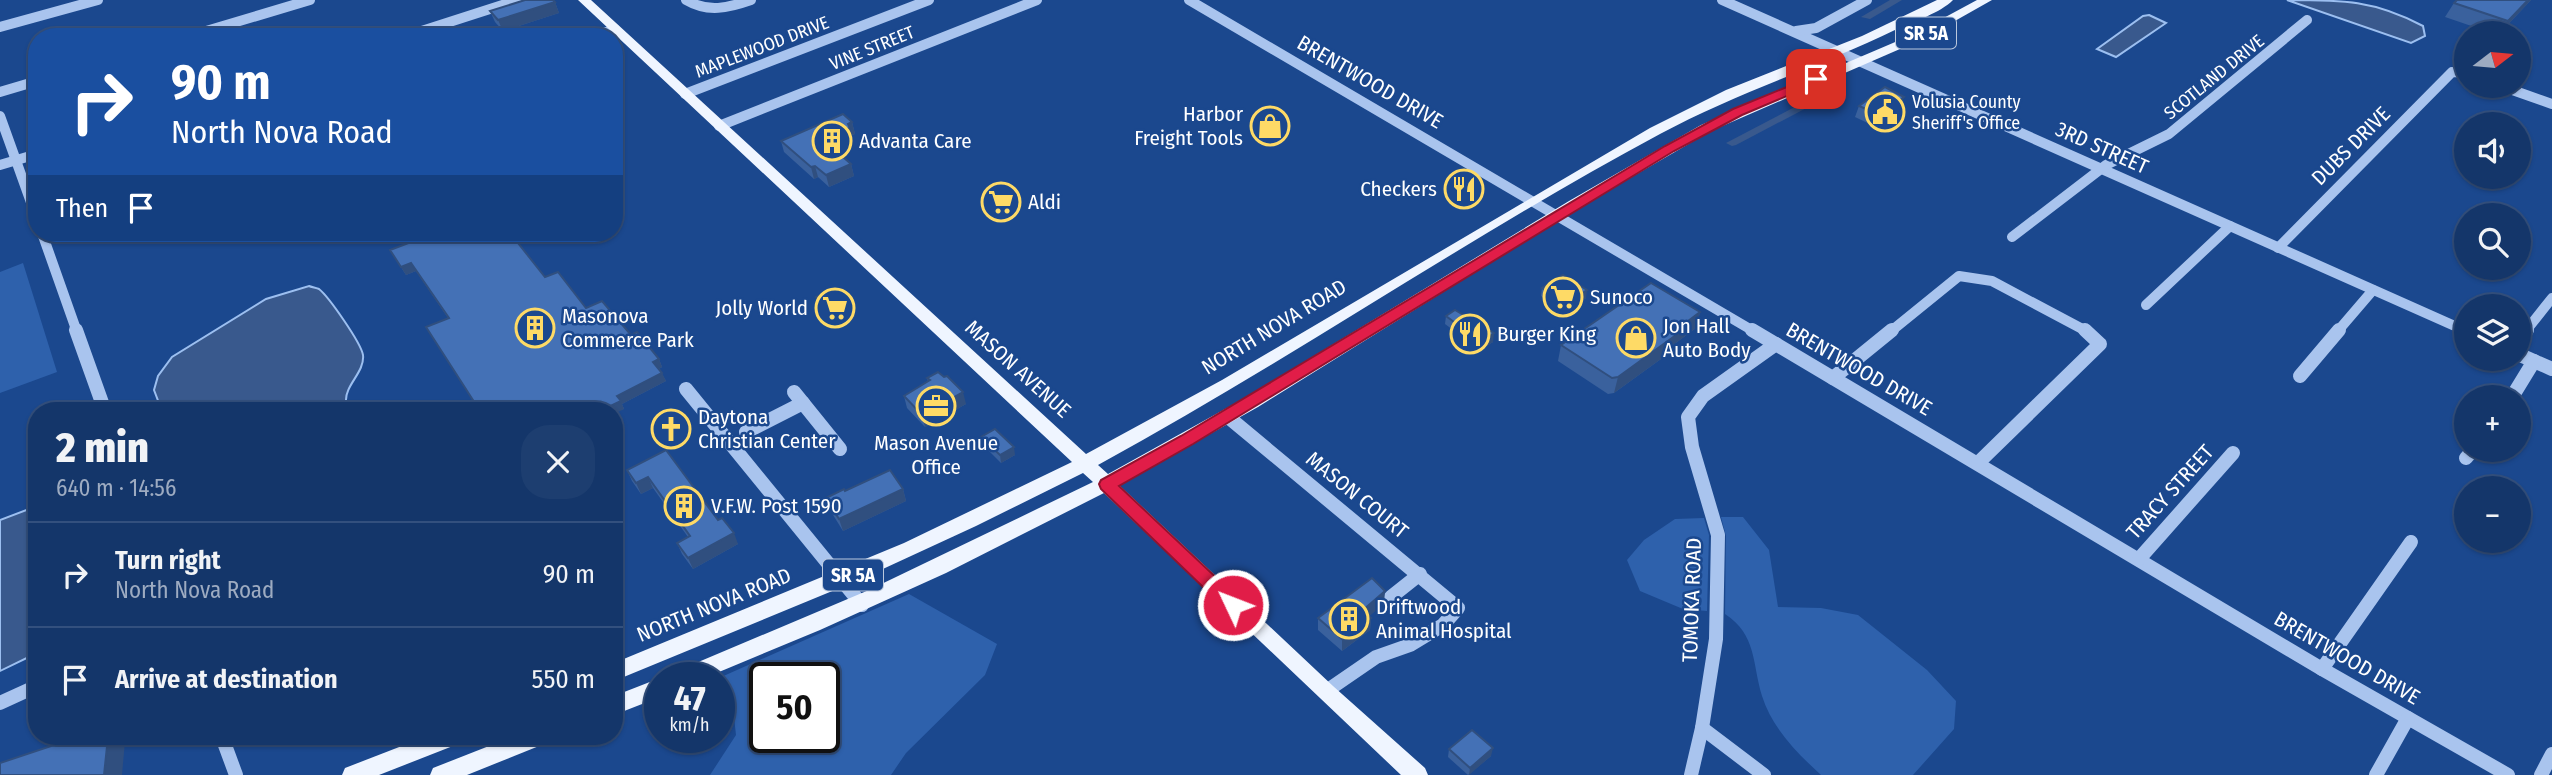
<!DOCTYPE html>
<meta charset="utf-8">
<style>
body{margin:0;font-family:"Fira Sans Condensed",sans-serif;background:#1d3e70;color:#f1f3f6;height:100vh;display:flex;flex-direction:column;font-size:26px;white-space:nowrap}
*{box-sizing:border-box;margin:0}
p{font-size:23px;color:#9dabc1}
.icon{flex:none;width:38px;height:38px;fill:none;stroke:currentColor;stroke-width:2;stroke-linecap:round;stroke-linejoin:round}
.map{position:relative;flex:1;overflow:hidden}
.panel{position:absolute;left:28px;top:402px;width:595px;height:343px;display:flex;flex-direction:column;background:#14366a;border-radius:28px;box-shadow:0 2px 5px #0004,0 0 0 2px #33507e}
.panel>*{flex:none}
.banner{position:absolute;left:28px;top:28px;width:595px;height:214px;border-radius:28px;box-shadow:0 2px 5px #0004,0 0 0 2px #33507e;background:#1a4fa0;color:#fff;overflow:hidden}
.needle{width:46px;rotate:74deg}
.controls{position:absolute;left:2454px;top:21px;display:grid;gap:14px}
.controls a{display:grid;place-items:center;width:77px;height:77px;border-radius:50%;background:#14366a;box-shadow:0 2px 5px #0004,0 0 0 2px #33507e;font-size:35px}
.speed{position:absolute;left:644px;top:662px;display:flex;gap:14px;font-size:35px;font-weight:700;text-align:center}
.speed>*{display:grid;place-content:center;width:91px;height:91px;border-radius:50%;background:#14366a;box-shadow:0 2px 5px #0004,0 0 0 2px #33507e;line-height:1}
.speed small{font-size:18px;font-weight:400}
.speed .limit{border:4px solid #111;border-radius:10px;background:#fff;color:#111}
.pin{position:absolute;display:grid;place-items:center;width:60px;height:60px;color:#fff;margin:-30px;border-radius:14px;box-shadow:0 4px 10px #0006}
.me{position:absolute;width:77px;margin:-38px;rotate:313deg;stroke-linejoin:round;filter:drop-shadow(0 0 5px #0008)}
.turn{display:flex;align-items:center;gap:24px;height:147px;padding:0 28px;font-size:32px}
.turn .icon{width:91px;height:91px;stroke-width:2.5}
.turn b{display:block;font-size:49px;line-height:60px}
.then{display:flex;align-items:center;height:66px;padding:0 28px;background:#0003;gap:14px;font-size:26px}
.round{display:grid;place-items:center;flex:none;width:74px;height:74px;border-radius:28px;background:#1d3e70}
.headline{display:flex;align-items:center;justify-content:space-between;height:119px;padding:0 28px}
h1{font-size:42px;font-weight:800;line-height:52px}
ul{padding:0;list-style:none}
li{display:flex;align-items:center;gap:21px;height:105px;padding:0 28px;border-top:2px solid #33507e}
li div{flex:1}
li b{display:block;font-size:26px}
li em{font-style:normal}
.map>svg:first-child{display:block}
.green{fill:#2e61ac;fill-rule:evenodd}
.water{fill:#39598d;stroke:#9cbff0;stroke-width:2}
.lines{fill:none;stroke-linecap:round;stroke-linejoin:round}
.canal{fill:#39598d;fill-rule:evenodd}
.minor-far1{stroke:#a9c4ee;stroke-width:10}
.minor{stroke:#a9c4ee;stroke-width:14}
.major{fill:#eff5ff;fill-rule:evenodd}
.wall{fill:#3a619d}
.shaded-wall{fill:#304f7f}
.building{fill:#4471b6;stroke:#304f7f;stroke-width:2}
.route{fill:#e11d48;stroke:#92132f;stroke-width:2}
.labels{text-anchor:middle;stroke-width:5;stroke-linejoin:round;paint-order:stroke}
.far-street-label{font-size:18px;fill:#fff;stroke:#1b488e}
.far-poi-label{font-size:18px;fill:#fff;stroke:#1b488e;text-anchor:start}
.shield{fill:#1b488e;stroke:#bbc8dd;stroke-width:2}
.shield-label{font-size:19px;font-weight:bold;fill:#fff}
.street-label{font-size:21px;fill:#fff;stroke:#1b488e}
.poi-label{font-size:21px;fill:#fff;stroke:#1b488e;text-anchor:start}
</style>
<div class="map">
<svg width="2552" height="775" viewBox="0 0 2552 775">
<rect width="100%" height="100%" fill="#1b488e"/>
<g class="green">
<polygon points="23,263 57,372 0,393 0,272"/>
<path d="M 1721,517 L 1743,517 L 1769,550 L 1778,607 L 1821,608 L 1858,615 L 1927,670 L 1956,701 L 1954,729 L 1913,775 L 1821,775 C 1797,753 1772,728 1762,696 C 1752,663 1757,635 1725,614 L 1726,536 Z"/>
<polygon points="1704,518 1709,535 1707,611 1683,609 1640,591 1627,560 1644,540 1675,519"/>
<path d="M 909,594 L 997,644 L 985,675 L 906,753 L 891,775 L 710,775 L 736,735 L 734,717 L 719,718 L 719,678 ZM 824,677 L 824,737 L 765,737 L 765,677 Z"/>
</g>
<g class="water">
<path d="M 2287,0 C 2343,0 2374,0 2423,26 L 2425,36 L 2411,43 Z"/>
<polygon points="2149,15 2166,23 2116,57 2097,49 2143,16"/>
<path d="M 309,286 C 311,287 317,288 319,289 C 329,297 361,343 363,355 C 365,372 345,385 346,401 L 391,411 L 162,411 L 154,390 L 158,376 L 172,357 L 266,299 Z"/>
<polygon points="37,506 37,653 0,671 0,520"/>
</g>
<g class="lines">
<g class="canal">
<polygon points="1890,0 1902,0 1870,19 1861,17"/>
<polygon points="1810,99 1814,100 1814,104 1736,145 1732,146 1726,143"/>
</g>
<g class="minor-far1">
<path d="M 686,0 C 708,13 728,8 751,0"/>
<polyline points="1189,0 1755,332"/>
<polyline points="1722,0 2466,331"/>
<polyline points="0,27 98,0"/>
<polyline points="1796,31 1816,28 1867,0"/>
<polyline points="186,37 310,0"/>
<polyline points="403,37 518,0"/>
<polyline points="593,37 615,29"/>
<polyline points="2501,86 2552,104"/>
<polyline points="0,92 37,81"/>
<polyline points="685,94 929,0"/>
<polyline points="0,116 37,219"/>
<polyline points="719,126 1037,0"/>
<polyline points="0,165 37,154"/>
<polyline points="42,233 77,332"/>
<polyline points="2012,237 2106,165 2169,134 2307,20"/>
<polyline points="2278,248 2452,72 2466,73"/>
<polyline points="2146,305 2230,226"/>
<polyline points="1890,332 1959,276 1992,281 2088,332"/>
<polyline points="2337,332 2373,290"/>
<polyline points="2525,332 2552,298"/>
</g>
<g class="minor">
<polyline points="76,330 105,411"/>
<polyline points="1752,330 2322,669 2508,775"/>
<polyline points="2518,341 2527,330"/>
<polyline points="2518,354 2552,369"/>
<polyline points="2300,376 2339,330"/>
<polyline points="1833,378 1892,330"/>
<polyline points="686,389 862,605"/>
<polyline points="794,392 840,449"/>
<polyline points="2512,397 2534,361"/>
<polyline points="1227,416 1458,608 1443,625 1410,645 1376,657 1325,692"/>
<polyline points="746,432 803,403"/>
<polyline points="2466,458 2473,450"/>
<polyline points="1978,463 2100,344 2085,330"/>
<polyline points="2139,559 2233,453"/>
<polyline points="1391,597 1420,574"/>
<polyline points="2322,669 2411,542"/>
<polyline points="0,703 37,686"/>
<polyline points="1702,728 1764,775"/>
<polyline points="222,737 236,775"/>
<polyline points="1691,775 1702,728 1716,639 1718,535 1692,447 1688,417 1703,396 1776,344"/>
<polyline points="2376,775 2408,718"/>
<polyline points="2541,775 2552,754"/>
</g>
<g class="major">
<path d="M 578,0 L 591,0 L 1086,454 L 1222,380 L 1650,128 L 1726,90 L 1862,36 L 1937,0 L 1953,0 C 1940,13 1915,21 1897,29 C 1819,67 1736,93 1660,134 C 1468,237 1289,361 1098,465 L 1108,474 L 1245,398 L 1569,201 L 1701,125 L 1914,34 L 1977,0 L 1992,0 L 1923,39 L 1711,131 L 1580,207 L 1258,407 L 1119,485 L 1333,686 L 1425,768 L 1428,775 L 1401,775 L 1104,493 L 946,573 L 820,630 L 707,677 L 675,677 L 677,671 L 869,590 L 1093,482 L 1083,473 L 976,526 L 859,580 L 614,681 L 614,663 L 904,543 L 1072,462 Z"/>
<polygon points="660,678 660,697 614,715 614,696"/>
<polygon points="425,737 461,737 458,744 379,775 342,775 345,768"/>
<polygon points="512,737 547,737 544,744 467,775 430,775 433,768"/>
</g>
</g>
<g class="wall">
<polygon points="2531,0 2500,33 2492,33 2445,17 2454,3"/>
<polygon points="555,2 559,13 503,31 495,22 490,11"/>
<polygon points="1859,106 1900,109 1876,127 1855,117"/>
<polygon points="852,122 855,134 852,135 853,140 827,151 837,160 851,164 854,176 829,187 818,177 814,179 784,152 781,141"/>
<polygon points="424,233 510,233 545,277 586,308 631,335 659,359 662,367 659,369 666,381 622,404 624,409 614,411 480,411 426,327 448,318 416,271 406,275 390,250 426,236"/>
<polygon points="1542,288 1586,298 1565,312 1541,296"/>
<polygon points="816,297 855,316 837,324 819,305"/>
<polygon points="1700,312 1696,328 1673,345 1672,351 1614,393 1608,394 1558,361 1561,345"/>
<polygon points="1446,316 1493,342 1480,350 1445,324"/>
<polygon points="944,377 966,404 925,427 907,408 904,396 928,382 927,378"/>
<polygon points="981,437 1015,455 1001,463 983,445"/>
<polygon points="666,450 718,520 738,544 693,569 682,554 677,543 688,537 653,488 641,494 632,481 627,470"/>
<polygon points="903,489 906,501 843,531 830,510 826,498 845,491"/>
<polygon points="1384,603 1369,616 1371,618 1370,630 1342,651 1318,630 1318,618"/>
<polygon points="1449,749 1491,756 1468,775 1448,757"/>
</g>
<g class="shaded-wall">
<polygon points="2528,0 2531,0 2500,33 2508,21"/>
<polygon points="555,2 559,13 503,31 498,20"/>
<polygon points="1904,97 1900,109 1876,127 1880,115"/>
<polygon points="852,122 855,134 852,135 853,140 820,153 817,142"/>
<polygon points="851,164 854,176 829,187 826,175"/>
<polygon points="815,166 818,177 814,179 811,167"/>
<polygon points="411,263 416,271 406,275 401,267"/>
<polygon points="1587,290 1586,298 1565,312 1566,304"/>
<polygon points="853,308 855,316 837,324 835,316"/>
<polygon points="1700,312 1696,328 1673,345 1672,351 1614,393 1618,377 1672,333"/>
<polygon points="1494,333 1493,342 1480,350 1481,342"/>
<polygon points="659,359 662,367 657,370 653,362"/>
<polygon points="662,373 666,381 622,404 624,409 614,414 614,411 600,411 617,396"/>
<polygon points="963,392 966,404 925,427 922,415"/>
<polygon points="558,406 561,411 548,411"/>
<polygon points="1014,447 1015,455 1001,463 1000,455"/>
<polygon points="648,477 653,488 641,494 636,483"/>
<polygon points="903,489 906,501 843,531 839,519"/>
<polygon points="734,533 738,544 693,569 688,558"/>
<polygon points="1385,591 1384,603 1362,623 1362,611"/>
<polygon points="1371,618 1370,630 1342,651 1342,639"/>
<polygon points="108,737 120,737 125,741 122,775 104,775"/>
<polygon points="1493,748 1491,756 1469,775 1470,768"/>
</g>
<g class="building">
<polygon points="525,0 553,0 555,2 498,20 490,11"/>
<polygon points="2457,0 2528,0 2508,21 2454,3"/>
<polygon points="1885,87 1904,97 1880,115 1859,106"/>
<polygon points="843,114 852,122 848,124 850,128 817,142 837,160 843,157 851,164 826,175 815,166 811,167 781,141"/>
<polygon points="425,233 510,233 545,277 558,272 586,308 602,301 631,335 637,332 659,359 653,362 662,373 617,396 621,401 600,411 562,411 558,406 548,411 480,411 426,327 449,318 411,263 401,267 390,250 427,236"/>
<polygon points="1563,275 1587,290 1566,304 1542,288"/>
<polygon points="1651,283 1700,312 1672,333 1676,335 1618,377 1612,378 1561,345"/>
<polygon points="834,289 853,308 835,316 816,297"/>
<polygon points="1455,310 1494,333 1481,342 1446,316"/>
<polygon points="938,372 944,377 947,376 963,392 922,415 904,396 930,380 927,378"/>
<polygon points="995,429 1014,447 1000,455 981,437"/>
<polygon points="666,450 718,520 722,518 734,533 688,558 677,543 690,536 648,477 636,483 627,470"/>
<polygon points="890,470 903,489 839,519 826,498 844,489 845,491"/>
<polygon points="1372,578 1385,591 1362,611 1371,618 1342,639 1318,618"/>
<polygon points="1472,730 1493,748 1470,768 1449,749"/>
<polygon points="78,737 108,737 104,775 0,775 0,763"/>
</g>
<polygon class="route" points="1816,75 1822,79 1820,82 1742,115 1674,151 1193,444 1119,486 1240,600 1243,605 1240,610 1233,612 1227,610 1101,489 1099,484 1101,480 1181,436 1665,146 1733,109"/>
<defs>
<symbol id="civic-ring" viewBox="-11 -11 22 22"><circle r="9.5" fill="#1b488e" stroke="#feda66" stroke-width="1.5"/><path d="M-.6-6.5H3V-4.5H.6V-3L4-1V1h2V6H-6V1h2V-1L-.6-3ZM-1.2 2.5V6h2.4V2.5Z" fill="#feda66"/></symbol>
<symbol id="shop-ring" viewBox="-11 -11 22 22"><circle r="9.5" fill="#1b488e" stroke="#feda66" stroke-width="1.5"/><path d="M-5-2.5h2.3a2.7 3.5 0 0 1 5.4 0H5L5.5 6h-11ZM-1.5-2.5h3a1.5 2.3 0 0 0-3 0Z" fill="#feda66"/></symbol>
<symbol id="building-ring" viewBox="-11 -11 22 22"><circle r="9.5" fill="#1b488e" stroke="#feda66" stroke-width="1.5"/><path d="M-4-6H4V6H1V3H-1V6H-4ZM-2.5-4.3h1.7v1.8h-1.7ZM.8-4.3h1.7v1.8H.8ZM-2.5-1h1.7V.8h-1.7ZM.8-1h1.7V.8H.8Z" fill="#feda66"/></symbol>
<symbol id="restaurant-ring" viewBox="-11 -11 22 22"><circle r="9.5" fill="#1b488e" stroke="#feda66" stroke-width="1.5"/><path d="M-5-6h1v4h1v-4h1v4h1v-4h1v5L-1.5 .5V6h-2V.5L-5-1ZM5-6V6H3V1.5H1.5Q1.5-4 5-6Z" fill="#feda66"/></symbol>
<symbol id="supermarket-ring" viewBox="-11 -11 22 22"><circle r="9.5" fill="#1b488e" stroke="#feda66" stroke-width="1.5"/><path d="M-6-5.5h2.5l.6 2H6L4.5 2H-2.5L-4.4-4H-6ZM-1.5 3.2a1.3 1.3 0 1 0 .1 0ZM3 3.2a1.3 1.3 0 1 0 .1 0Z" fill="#feda66"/></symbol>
<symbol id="office-ring" viewBox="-11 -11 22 22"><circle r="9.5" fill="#1b488e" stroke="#feda66" stroke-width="1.5"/><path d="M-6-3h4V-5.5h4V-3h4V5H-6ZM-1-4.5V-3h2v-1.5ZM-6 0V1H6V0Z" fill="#feda66"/></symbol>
<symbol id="church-ring" viewBox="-11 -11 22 22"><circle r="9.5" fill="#1b488e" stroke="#feda66" stroke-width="1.5"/><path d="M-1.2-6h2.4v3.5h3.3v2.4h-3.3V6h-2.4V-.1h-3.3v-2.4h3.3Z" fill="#feda66"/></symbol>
</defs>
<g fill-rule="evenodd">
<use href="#civic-ring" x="1863" y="90" width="44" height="44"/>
<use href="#shop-ring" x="1248" y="104" width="44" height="44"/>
<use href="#building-ring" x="810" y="119" width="44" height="44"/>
<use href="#restaurant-ring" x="1442" y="167" width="44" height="44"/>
<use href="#supermarket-ring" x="979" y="180" width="44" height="44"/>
<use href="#supermarket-ring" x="1541" y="275" width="44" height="44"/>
<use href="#supermarket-ring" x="813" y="286" width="44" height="44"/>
<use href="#building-ring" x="513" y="306" width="44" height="44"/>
<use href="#restaurant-ring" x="1448" y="312" width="44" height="44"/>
<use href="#shop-ring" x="1614" y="316" width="44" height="44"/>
<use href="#office-ring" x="914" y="384" width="44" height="44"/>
<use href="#church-ring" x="649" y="407" width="44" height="44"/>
<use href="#building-ring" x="662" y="484" width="44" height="44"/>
<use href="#building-ring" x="1327" y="597" width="44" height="44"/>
</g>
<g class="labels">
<g class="far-street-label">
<text transform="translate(762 47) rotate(-21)" y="6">MAPLEWOOD DRIVE</text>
<text transform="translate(872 48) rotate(-22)" y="6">VINE STREET</text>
<text transform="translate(2214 77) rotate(-39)" y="6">SCOTLAND DRIVE</text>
</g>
<g class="far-poi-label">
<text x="1912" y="108">Volusia County<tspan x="1912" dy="21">Sheriff's Office</tspan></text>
</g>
<g class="shield">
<rect x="1896" y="17.5" width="60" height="31" rx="5"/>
<rect x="823" y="559.5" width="60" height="31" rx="5"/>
</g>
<g class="shield-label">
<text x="1926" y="40">SR 5A</text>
<text x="853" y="582">SR 5A</text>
</g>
<g class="street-label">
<text transform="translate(1370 82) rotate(30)" y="7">BRENTWOOD DRIVE</text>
<text transform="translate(2351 146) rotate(-45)" y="7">DUBS DRIVE</text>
<text transform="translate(2102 148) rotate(24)" y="7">3RD STREET</text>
<text transform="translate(1274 327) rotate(-31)" y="7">NORTH NOVA ROAD</text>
<text transform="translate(1018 369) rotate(42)" y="7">MASON AVENUE</text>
<text transform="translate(1859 369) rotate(30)" y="7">BRENTWOOD DRIVE</text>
<text transform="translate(2170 492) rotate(-48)" y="7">TRACY STREET</text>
<text transform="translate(1357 495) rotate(39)" y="7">MASON COURT</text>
<text transform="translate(1692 600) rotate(-88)" y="7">TOMOKA ROAD</text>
<text transform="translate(714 605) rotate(-22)" y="7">NORTH NOVA ROAD</text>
<text transform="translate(2347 658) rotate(30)" y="7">BRENTWOOD DRIVE</text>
</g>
<g class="poi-label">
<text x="1243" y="121" text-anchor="end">Harbor<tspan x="1243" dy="24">Freight Tools</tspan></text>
<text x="859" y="148">Advanta Care</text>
<text x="1437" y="196" text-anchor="end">Checkers</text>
<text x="1028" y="209">Aldi</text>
<text x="1590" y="304">Sunoco</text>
<text x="808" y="315" text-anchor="end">Jolly World</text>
<text x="562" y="323">Masonova<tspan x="562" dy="24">Commerce Park</tspan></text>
<text x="1663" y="333">Jon Hall<tspan x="1663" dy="24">Auto Body</tspan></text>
<text x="1497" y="341">Burger King</text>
<text x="698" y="424">Daytona<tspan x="698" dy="24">Christian Center</tspan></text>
<text x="936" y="450" text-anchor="middle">Mason Avenue<tspan x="936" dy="24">Office</tspan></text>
<text x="711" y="513">V.F.W. Post 1590</text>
<text x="1376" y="614">Driftwood<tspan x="1376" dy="24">Animal Hospital</tspan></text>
</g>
</g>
</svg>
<div class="controls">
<a><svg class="needle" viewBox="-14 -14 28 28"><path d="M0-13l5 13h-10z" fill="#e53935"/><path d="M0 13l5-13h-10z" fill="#9dabc1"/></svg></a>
<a><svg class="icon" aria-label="sound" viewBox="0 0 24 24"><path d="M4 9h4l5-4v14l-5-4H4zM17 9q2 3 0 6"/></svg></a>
<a><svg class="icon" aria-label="search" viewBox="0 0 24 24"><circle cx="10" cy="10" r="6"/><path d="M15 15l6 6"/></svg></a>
<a><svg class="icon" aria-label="layers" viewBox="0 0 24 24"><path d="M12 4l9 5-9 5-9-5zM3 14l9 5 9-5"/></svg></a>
<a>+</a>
<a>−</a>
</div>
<div class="speed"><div>47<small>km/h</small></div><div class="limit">50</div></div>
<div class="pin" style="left:1816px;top:79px;background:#d93025"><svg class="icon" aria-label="arrive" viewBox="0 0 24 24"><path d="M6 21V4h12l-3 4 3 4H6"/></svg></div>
<svg class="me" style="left:1233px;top:605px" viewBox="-20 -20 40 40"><circle r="17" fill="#e11d48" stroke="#fff" stroke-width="3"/><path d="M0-11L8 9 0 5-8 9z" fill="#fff"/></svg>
<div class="banner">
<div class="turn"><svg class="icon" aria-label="right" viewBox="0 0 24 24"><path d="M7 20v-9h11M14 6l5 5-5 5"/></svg><div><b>90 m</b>North Nova Road</div></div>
<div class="then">Then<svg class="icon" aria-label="arrive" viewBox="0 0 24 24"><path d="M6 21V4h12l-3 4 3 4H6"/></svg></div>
</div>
<section class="panel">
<div class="headline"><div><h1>2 min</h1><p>640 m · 14:56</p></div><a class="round"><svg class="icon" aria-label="close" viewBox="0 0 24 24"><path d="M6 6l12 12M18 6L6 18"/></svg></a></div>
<ul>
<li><svg class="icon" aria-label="right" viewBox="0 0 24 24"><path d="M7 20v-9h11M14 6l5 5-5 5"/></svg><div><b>Turn right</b><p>North Nova Road</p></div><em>90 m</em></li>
<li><svg class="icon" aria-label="arrive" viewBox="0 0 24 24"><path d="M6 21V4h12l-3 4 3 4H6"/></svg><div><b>Arrive at destination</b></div><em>550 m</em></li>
</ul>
</section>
</div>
